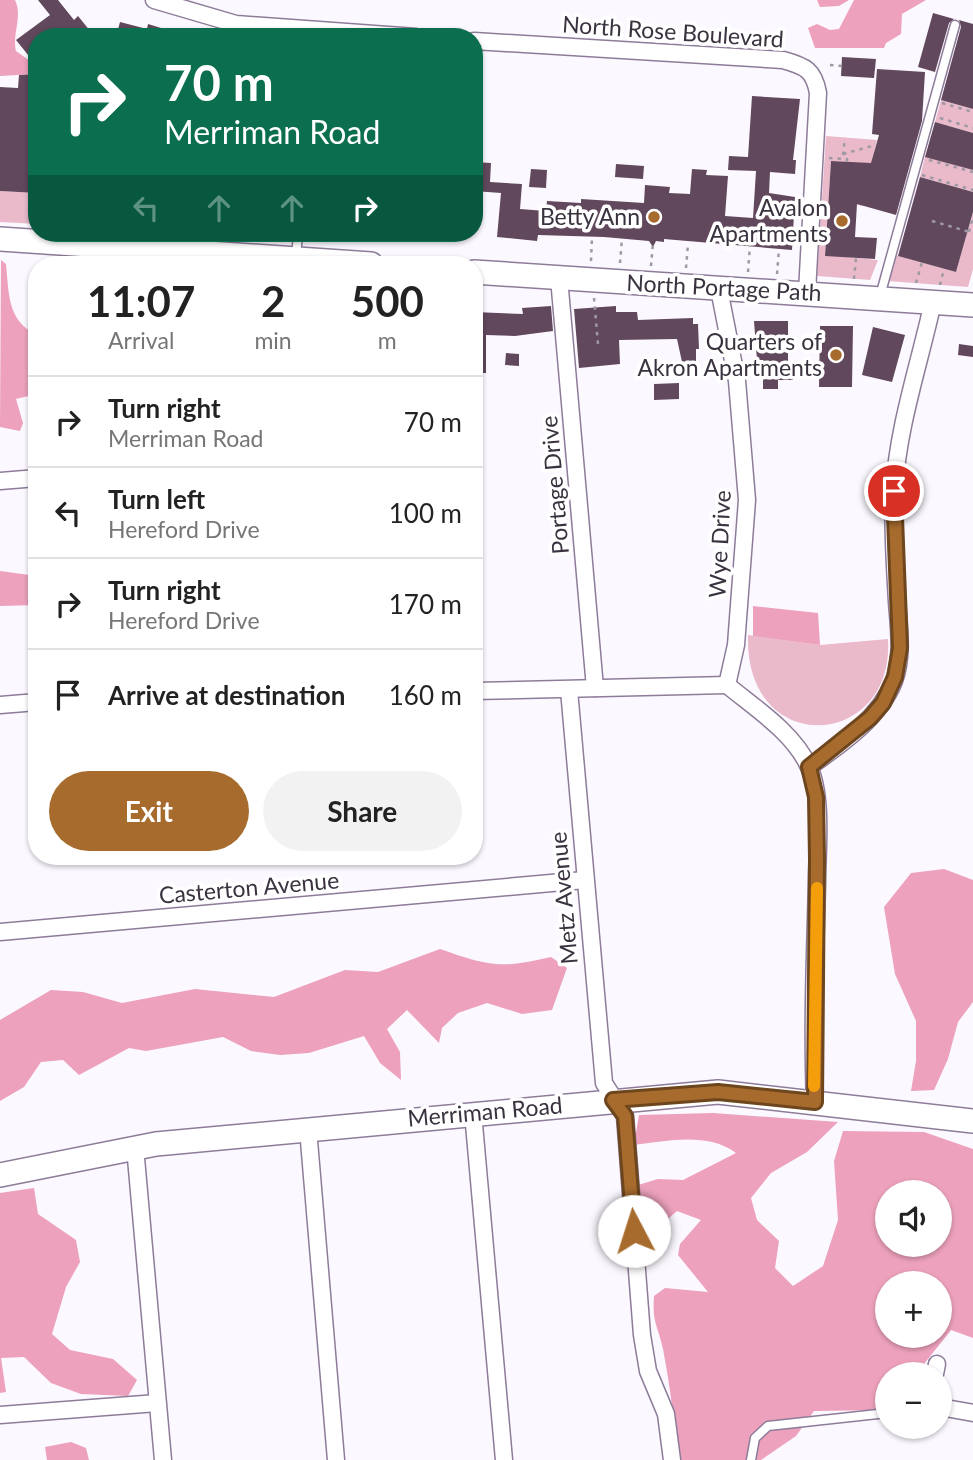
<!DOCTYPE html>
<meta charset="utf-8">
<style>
body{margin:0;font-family:Lato,sans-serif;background:#f2f2f2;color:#222;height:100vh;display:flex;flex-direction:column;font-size:26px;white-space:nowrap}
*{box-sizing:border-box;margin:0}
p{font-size:23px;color:#767676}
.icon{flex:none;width:38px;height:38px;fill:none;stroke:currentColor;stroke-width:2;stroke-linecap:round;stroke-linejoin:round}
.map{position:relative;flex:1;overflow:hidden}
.panel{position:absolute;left:28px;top:256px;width:455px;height:609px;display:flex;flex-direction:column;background:#fff;border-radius:28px;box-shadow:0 2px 5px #0004}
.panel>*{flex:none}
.top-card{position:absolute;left:28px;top:28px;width:455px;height:214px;border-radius:28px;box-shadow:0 2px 5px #0004;background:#0b6e4f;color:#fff;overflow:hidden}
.fabs{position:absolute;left:875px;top:1180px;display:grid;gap:14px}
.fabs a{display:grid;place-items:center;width:77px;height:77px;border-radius:50%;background:#fff;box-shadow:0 2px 5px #0004;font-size:35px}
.pin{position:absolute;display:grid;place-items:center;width:60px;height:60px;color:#fff;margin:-30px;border:4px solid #fff;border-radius:50%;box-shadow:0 2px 7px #0007}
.me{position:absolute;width:77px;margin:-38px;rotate:355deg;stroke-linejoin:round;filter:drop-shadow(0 0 5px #0008)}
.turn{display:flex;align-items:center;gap:24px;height:147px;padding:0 21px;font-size:32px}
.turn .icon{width:91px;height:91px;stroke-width:2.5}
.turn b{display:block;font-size:49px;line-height:60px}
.lanes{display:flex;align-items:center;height:66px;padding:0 21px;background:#0003;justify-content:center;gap:35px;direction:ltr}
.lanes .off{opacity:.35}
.eta{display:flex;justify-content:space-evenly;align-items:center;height:119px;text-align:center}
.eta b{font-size:42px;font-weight:700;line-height:49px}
.button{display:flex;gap:14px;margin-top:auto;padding:14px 21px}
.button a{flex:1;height:80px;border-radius:42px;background:#a76b2d;color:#fff;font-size:28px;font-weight:700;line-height:80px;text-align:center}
.button a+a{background:#f2f2f2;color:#222}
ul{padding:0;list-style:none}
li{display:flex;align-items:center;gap:21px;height:91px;padding:0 21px;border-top:2px solid #e0e0e0}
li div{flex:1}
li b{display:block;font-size:26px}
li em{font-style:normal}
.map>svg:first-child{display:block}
.green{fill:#eabacb}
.forest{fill:#eda1bc;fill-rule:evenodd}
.building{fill:#61485c}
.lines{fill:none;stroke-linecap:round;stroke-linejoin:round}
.service-casing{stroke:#8d7c99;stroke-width:11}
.minor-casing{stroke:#8d7c99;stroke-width:19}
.secondary-casing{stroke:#8d7c99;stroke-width:26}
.path{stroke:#9e99a2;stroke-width:2.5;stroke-dasharray:3.5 5;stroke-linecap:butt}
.service{stroke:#fff;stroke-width:8}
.minor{stroke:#fff;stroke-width:16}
.secondary{stroke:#fff;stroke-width:23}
.route-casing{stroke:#6d461d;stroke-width:18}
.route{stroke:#a76b2d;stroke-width:12}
.slow{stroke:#f59e0b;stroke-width:12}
.poi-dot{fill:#a76b2d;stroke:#fff;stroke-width:2.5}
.labels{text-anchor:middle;stroke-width:7;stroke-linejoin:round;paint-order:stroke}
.street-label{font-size:23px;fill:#3a333f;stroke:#fff}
.poi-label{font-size:23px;fill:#3a333f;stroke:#fff;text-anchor:end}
</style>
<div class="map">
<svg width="973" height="1460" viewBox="0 0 973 1460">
<rect width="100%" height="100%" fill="#fcf8ff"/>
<g class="green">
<polygon points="941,100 973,109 973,133 935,122"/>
<polygon points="826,136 877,140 872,160 875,162 863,206 857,205 861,163 831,161 825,255 878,260 870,280 817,276"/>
<polygon points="925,156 973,170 973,192 920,177"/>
<polygon points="0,191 37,193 37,224 0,222"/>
<polygon points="973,212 973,269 968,287 887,281 895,255 956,272 966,237 943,230 969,227"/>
<path d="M 748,635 L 820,645 L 888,639 C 895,750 744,759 748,635 Z"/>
</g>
<g class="forest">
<path d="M 0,0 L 15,0 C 23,17 12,33 16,51 L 37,66 L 34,74 L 0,76 Z"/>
<polygon points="817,0 849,0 839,6 820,7"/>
<polygon points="854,0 926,0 902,14 901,34 886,43 884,48 815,48 808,28 817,24 830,30 839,29"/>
<path d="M 1,260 L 6,264 C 9,293 7,321 37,335 L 37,394 L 16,399 L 23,423 L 20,431 L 0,427 Z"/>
<polygon points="0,571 37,576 37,605 0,606"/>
<polygon points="753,606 818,613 820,645 753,636"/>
<polygon points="944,869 973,880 973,1002 958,1022 948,1059 934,1090 911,1091 916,1061 916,1021 895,974 884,907 911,873"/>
<path d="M 440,949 C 489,966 500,969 551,957 L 567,968 L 552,1010 L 522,1014 L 487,1003 L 458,1013 L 442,1028 L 439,1043 L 407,1010 L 387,1029 L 400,1052 L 401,1080 L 380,1063 L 364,1036 L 309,1053 L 280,1055 L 251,1051 L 223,1037 L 146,1051 L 129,1048 L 79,1075 L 63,1060 L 41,1062 L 24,1087 L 0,1101 L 0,1020 L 51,990 L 83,992 L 122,1003 L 195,989 L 274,997 L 345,970 L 378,972 Z"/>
<path d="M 713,1113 L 838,1122 L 807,1152 L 771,1173 L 751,1198 L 757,1220 L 779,1241 L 775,1268 L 793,1286 L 823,1266 L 838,1220 L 834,1161 L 843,1131 L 924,1132 L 973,1149 L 973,1338 L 951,1330 L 916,1374 L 887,1374 L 887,1410 L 814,1411 L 796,1436 L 761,1460 L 677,1460 C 675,1423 670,1386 663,1349 C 658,1325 652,1324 654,1296 L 665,1288 L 708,1292 L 678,1255 L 680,1244 L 701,1220 L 677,1211 L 652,1233 L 641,1225 L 638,1185 L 658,1179 L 683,1180 L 736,1153 C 707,1132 668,1141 634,1145 L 639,1115 ZM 887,1192 L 940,1192 L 940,1244 L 887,1244 ZM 887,1283 L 940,1283 L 940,1335 L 887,1335 Z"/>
<polygon points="34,1188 38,1214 76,1240 80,1262 66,1287 52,1334 70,1350 113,1359 137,1380 128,1396 81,1394 51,1383 24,1357 1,1358 6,1392 0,1393 0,1193"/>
<polygon points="71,1442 86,1448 89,1460 47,1460 45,1447"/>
</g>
<g class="building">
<polygon points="38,0 58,0 74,20 78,16 95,37 37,37 37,66 16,40 50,15"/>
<polygon points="933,13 954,19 949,23 935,72 918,67"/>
<polygon points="959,20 973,24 973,109 941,100 961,27"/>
<polygon points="120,22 147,29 148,24 161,28 162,37 116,37"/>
<polygon points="842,57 876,59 874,78 841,76"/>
<polygon points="877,69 925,72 922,121 896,215 857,204 855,237 877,238 875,259 825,256 831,161 871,163 879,135 872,134"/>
<polygon points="37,74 37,193 0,191 0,87 18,88 19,75"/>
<polygon points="752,96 800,99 793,160 796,160 795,174 770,172 769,193 795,197 792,250 664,239 664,242 656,241 653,247 649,241 604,237 538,235 537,241 497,237 501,193 474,191 474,162 491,163 490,182 522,184 520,209 546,211 547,201 581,203 581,199 644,203 645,185 670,187 669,193 690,194 692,169 707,170 706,175 728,176 725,216 753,218 756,171 728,170 729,156 748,157"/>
<polygon points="935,122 973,133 973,170 925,157"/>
<polygon points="616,164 644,166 643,179 615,177"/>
<polygon points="531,169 547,170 546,188 529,187"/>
<polygon points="920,177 973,192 973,212 956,272 898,256"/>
<polygon points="551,306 553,331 515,336 486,335 486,373 474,373 474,312 523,314 522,308"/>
<polygon points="616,306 616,312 637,312 638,320 693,318 693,324 698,324 699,349 696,349 696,361 682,362 677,339 619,340 620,364 579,368 574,309"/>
<polygon points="754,321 788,321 788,363 793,363 793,380 778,380 778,389 763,389 763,360 757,360"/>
<polygon points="820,326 853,326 852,387 819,387"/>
<polygon points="873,327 905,335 892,382 862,375"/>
<polygon points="959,344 973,346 973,357 958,355"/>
<polygon points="506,353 519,354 519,366 505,365"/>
<polygon points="679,383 679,399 654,400 654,384"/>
</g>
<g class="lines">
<defs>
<g id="service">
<polyline points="296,258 298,233"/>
<polyline points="880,296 955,25"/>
<polyline points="751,1460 755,1438 768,1426 887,1413"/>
</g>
<g id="minor">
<polyline points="154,0 236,24 416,37"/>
<path d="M 474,41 L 783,60 C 805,66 814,70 818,93 L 807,292"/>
<polyline points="559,278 595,688"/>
<polyline points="719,289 737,381 747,500 736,645 727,685"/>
<polyline points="0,481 37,478"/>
<path d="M 727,685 C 755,708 794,733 809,767 C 823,797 817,851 817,884 C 815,957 812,1029 815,1102"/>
<polyline points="569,690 604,1083 625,1116 642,1335 648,1371 666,1414 672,1460"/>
<polyline points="474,691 727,685"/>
<polyline points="0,705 37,702"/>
<path d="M 809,767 C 841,744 879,719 894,681 C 903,656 899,628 897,602 C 895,565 892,527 894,490 C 898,426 919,365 933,302"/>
<polyline points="0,932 585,880"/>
<polyline points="473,1113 504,1460"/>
<polyline points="308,1129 336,1460"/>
<polyline points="135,1147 163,1460"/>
<polyline points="935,1374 937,1364"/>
<polyline points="940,1407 973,1413"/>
<polyline points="0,1415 157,1403"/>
</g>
<g id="secondary">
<polyline points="0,239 371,264"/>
<polyline points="474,272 973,305"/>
<polyline points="0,1175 156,1144 718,1092 973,1121"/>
</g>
</defs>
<use href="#service" class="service-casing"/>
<use href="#minor" class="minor-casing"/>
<use href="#secondary" class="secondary-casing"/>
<g class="path">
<polyline points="830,65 842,66"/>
<polyline points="942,103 973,112"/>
<polyline points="940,118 973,128"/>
<polyline points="843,154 876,145"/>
<polyline points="843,155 845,138"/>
<polyline points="829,158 847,159 847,162"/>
<polyline points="929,160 973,172"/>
<polyline points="922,175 973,190"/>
<polyline points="932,221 973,233"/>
<polyline points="969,232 973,217"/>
<polyline points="591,261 592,237"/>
<polyline points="620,263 622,238"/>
<polyline points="651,266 653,242"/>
<polyline points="686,268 688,244"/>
<polyline points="748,272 750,245"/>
<polyline points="777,274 779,249"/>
<polyline points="854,279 856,258"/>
<polyline points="916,283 922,262"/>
<polyline points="940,285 944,269"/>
<polyline points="594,298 598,344"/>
</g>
<use href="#service" class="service"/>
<use href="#minor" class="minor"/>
<use href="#secondary" class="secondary"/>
</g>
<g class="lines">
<defs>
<polyline id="route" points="634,1231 625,1116 613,1100 718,1092 815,1102 817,859 816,797 809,767 870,718 883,703 895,677 900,648 894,491"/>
</defs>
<use href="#route" class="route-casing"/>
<use href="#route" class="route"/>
<polyline class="slow" points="814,1086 817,888"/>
</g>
<g class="poi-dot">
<circle cx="654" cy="217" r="7"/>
<circle cx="842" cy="221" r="7"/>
<circle cx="836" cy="355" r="7"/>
</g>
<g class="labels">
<g class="street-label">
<text transform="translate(673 32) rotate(4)" y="8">North Rose Boulevard</text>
<text transform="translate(724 288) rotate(3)" y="8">North Portage Path</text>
<text transform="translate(555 485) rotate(-95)" y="8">Portage Drive</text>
<text transform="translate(720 544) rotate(-87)" y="8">Wye Drive</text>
<text transform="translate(249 888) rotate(-5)" y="8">Casterton Avenue</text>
<text transform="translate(564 898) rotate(-95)" y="8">Metz Avenue</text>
<text transform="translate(485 1112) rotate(-5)" y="8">Merriman Road</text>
</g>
<g class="poi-label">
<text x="828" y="216">Avalon<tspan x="828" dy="26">Apartments</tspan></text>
<text x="640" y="225">Betty Ann</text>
<text x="822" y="350">Quarters of<tspan x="822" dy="26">Akron Apartments</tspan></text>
</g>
</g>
</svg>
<div class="fabs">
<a><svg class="icon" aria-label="sound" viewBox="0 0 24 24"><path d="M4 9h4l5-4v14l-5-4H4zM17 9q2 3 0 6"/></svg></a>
<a>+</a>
<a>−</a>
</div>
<div class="pin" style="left:894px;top:491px;background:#d93025"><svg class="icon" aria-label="arrive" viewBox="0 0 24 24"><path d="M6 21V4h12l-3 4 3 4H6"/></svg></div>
<svg class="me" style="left:634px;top:1231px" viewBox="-20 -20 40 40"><circle r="19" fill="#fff"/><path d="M0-13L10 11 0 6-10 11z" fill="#a76b2d"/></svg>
<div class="top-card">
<div class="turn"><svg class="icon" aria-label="right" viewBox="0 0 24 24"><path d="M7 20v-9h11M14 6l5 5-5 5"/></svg><div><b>70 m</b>Merriman Road</div></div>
<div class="lanes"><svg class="icon off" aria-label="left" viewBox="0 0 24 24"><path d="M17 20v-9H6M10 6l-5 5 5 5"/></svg><svg class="icon off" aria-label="ahead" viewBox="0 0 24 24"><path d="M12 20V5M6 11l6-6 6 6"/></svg><svg class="icon off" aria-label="ahead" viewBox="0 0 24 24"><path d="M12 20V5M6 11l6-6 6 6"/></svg><svg class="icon" aria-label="right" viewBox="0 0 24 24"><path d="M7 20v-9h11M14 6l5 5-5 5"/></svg></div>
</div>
<section class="panel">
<div class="eta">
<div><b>11:07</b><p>Arrival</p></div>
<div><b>2</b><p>min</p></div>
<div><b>500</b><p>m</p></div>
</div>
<ul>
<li><svg class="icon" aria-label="right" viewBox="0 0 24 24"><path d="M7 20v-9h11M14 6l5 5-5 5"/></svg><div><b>Turn right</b><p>Merriman Road</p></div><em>70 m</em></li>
<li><svg class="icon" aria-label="left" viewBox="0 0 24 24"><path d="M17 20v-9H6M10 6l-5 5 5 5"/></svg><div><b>Turn left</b><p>Hereford Drive</p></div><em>100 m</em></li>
<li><svg class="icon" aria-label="right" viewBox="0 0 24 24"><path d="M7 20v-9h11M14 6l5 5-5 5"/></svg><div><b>Turn right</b><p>Hereford Drive</p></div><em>170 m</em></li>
<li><svg class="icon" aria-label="arrive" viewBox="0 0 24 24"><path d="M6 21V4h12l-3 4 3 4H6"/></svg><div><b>Arrive at destination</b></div><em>160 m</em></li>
</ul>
<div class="button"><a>Exit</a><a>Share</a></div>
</section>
</div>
